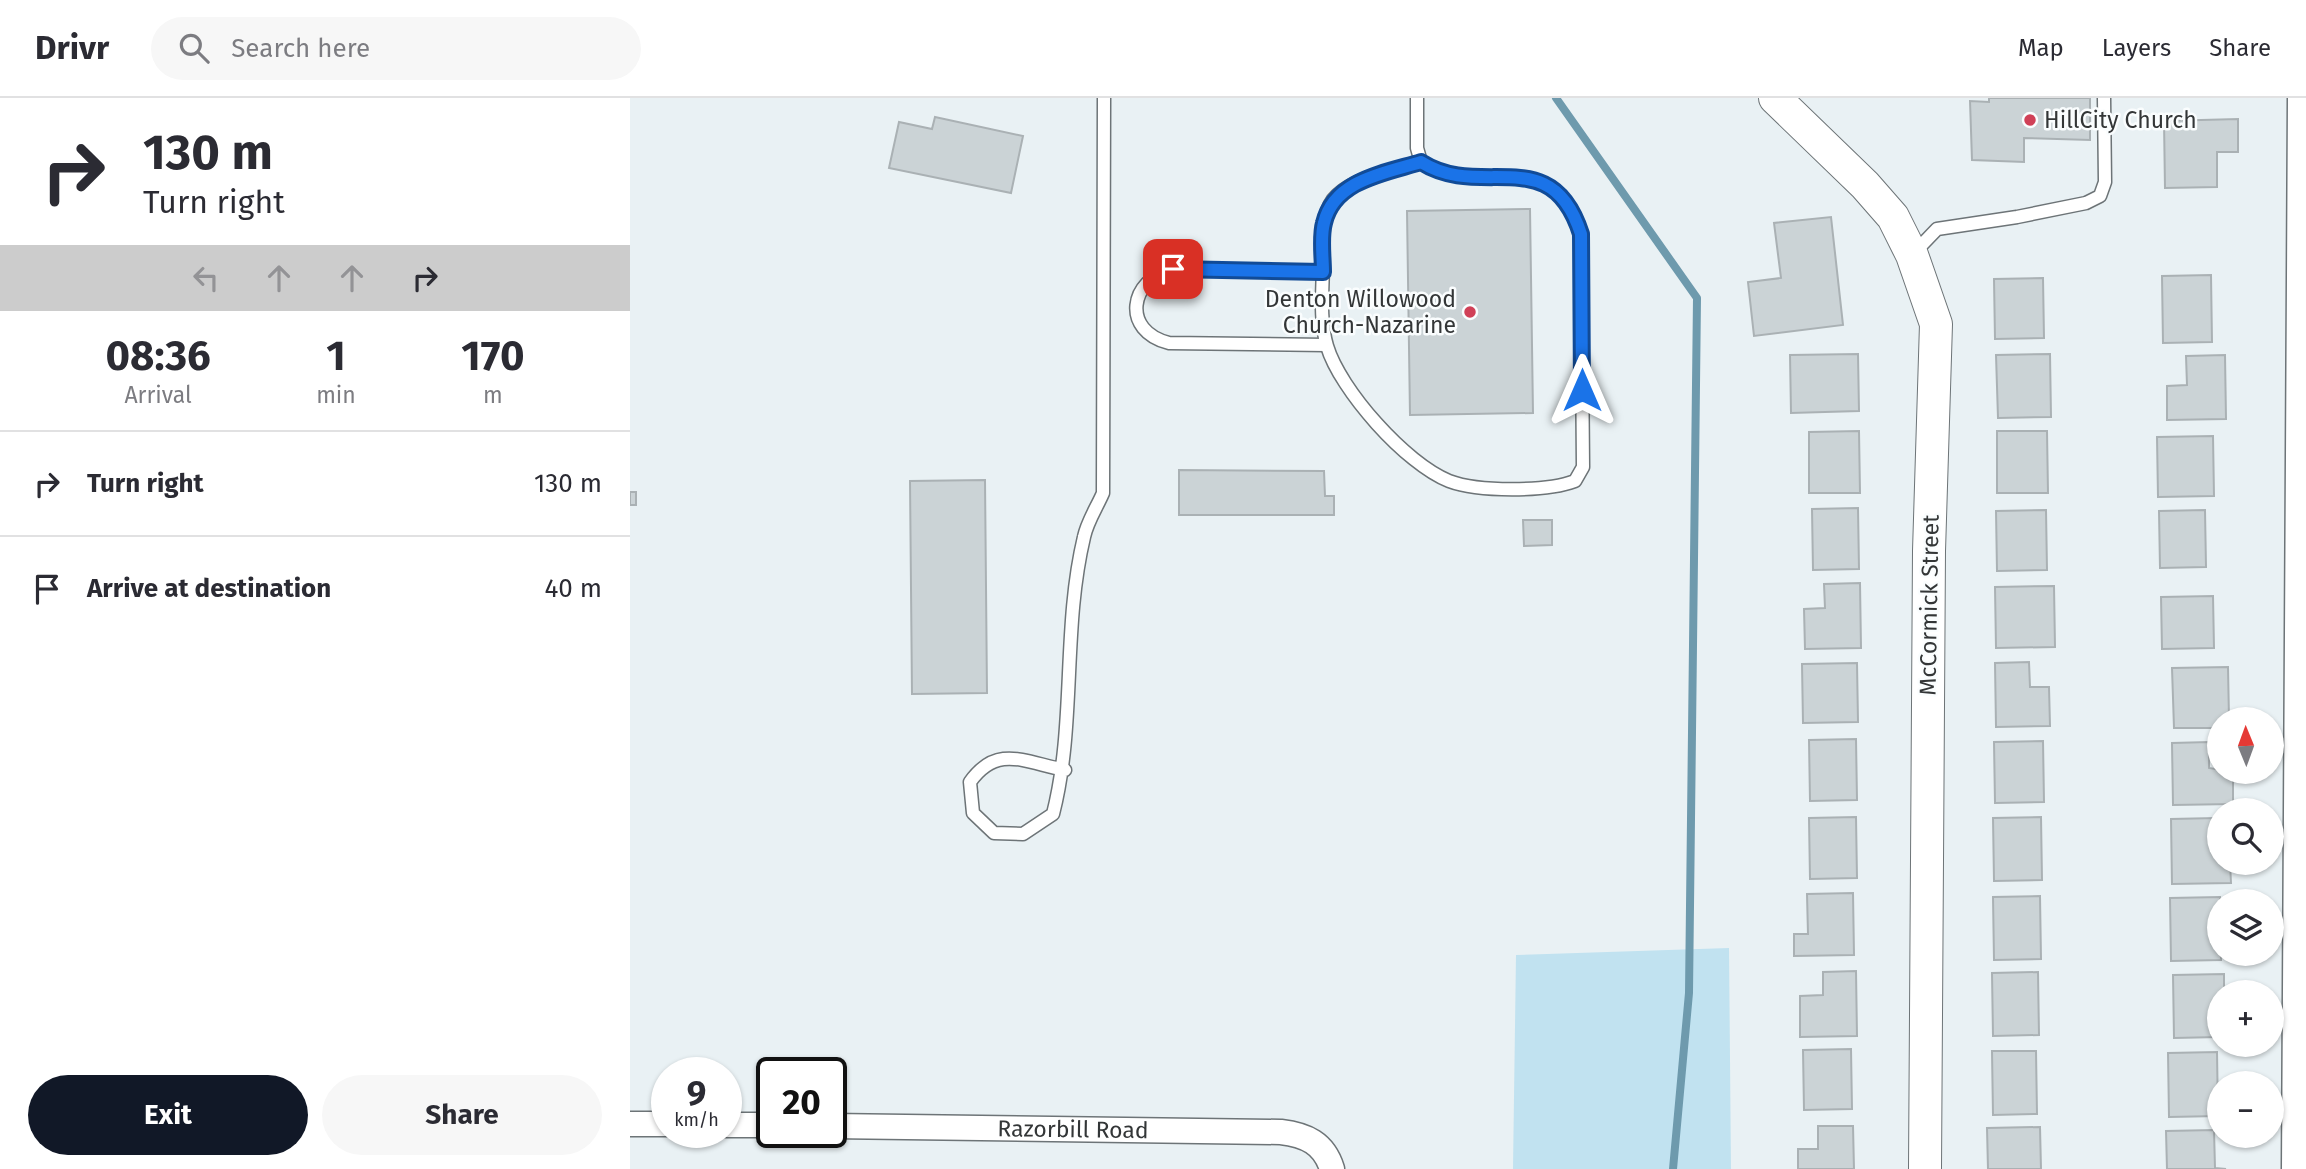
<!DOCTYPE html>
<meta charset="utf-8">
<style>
body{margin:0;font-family:"Fira Sans",sans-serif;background:#f7f7f7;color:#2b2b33;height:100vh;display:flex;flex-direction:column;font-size:26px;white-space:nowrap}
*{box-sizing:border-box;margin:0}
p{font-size:23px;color:#7c7c81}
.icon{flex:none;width:38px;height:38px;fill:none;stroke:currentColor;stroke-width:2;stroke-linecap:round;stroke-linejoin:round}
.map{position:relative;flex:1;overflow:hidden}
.panel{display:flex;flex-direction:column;background:#fff;width:630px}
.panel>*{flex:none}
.guide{background:#fff;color:#2b2b33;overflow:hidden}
.needle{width:46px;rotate:359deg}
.controls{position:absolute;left:1577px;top:609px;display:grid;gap:14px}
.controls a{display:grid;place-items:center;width:77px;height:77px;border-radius:50%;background:#fff;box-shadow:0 2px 5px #0004;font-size:35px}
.speed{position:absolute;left:21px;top:959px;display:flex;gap:14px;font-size:35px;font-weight:700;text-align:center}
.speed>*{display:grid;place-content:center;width:91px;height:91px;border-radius:50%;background:#fff;box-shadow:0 2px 5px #0004;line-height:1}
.speed small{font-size:18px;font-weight:400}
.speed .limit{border:4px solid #111;border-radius:10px;background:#fff;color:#111}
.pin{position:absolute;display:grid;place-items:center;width:60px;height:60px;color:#fff;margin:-30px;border-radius:14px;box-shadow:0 4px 10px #0006}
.me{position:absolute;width:77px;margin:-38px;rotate:0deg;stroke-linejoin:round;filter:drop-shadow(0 0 5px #0008)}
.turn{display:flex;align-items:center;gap:24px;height:147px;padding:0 28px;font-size:32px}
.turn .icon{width:91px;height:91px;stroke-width:2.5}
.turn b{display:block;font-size:49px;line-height:60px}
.lanes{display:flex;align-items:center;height:66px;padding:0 28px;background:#0003;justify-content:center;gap:35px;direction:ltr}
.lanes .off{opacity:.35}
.eta{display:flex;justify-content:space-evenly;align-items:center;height:119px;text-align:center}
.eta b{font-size:42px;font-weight:700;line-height:49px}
.cta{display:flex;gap:14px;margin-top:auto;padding:14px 28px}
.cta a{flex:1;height:80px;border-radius:42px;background:#111827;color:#fff;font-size:28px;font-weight:700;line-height:80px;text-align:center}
.cta a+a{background:#f7f7f7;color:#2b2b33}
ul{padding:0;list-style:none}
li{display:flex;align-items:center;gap:21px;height:105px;padding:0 28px;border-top:2px solid #e1e1e2}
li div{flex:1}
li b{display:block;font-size:26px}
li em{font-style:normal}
header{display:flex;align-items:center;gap:42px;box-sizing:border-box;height:98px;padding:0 35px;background:#fff;border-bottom:2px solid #e1e1e2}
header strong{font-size:33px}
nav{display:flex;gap:38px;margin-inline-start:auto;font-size:24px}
.search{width:490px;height:63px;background:#f7f7f7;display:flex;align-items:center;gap:18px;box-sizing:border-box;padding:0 24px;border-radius:38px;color:#7c7c81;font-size:26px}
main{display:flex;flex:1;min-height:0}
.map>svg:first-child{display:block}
.green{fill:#c1e2f0}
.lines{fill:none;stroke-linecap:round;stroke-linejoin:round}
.stream{stroke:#6e9aad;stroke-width:8}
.building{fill:#cbd3d6;stroke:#aab1b4;stroke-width:2}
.service-casing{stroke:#6d7477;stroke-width:15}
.minor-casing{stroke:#6d7477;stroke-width:27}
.tertiary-casing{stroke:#6d7477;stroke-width:34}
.service{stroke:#fff;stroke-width:12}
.minor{stroke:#fff;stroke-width:24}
.tertiary{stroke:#fff;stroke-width:32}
.route-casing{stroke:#114b97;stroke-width:18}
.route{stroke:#1a73e8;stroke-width:12}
.poi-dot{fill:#d04057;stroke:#fafdfe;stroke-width:2.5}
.labels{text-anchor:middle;stroke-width:5;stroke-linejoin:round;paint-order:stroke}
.poi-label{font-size:23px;fill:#333637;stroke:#fafdfe;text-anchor:start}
.street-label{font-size:23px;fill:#333637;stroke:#fafdfe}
</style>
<header>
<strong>Drivr</strong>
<div class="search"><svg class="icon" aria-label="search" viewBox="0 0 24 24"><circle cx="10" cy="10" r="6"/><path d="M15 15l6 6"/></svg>Search here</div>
<nav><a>Map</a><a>Layers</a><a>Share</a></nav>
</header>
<main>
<section class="panel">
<div class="guide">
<div class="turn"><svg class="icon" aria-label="right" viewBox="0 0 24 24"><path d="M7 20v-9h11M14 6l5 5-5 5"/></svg><div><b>130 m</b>Turn right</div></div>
<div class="lanes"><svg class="icon off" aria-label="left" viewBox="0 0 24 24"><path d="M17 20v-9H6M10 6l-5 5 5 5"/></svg><svg class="icon off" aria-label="ahead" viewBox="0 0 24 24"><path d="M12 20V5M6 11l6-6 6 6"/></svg><svg class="icon off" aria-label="ahead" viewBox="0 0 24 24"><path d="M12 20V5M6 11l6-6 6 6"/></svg><svg class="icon" aria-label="right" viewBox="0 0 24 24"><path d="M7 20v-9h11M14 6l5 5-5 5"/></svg></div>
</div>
<div class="eta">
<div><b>08:36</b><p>Arrival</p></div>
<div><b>1</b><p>min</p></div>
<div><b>170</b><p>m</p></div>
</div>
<ul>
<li><svg class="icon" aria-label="right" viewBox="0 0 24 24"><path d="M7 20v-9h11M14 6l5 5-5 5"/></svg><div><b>Turn right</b></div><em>130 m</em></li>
<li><svg class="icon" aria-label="arrive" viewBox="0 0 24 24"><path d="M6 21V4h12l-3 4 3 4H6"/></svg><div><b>Arrive at destination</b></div><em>40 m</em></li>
</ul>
<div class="cta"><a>Exit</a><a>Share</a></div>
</section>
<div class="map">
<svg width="1676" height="1071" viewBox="0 0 1676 1071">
<rect width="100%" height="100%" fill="#e9f1f4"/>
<polygon class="green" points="1099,850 1101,1071 883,1071 886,857"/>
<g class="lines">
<polyline class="stream" points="926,0 1067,200 1059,895 1043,1071"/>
</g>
<g class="building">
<polygon points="1359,0 1460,0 1460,42 1394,40 1394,64 1342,62 1340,3 1359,4"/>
<polygon points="305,19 393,38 381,95 259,70 269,24 302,31"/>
<polygon points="1608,21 1608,54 1587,54 1587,89 1535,90 1534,23"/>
<polygon points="900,111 903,315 780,317 777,113"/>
<polygon points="1201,119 1213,227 1124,238 1118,184 1151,180 1144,125"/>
<polygon points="1581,177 1582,244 1533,245 1532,178"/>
<polygon points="1413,180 1414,240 1365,241 1364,181"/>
<polygon points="1228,256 1229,313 1161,315 1160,257"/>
<polygon points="1420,256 1421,319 1368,320 1366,257"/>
<polygon points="1595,257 1596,321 1537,322 1537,288 1557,287 1556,258"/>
<polygon points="1229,333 1230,395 1179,395 1179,334"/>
<polygon points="1367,333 1417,333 1418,395 1367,395"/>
<polygon points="1583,338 1584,398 1528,399 1527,339"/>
<polygon points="549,372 694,373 695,398 704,398 704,417 549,417"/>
<polygon points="355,382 357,595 282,596 280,383"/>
<rect x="0" y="394" width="6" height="13"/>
<polygon points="1228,410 1229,471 1183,472 1182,411"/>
<polygon points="1416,412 1417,472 1367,473 1366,413"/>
<polygon points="1575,412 1576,469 1530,470 1529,413"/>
<polygon points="893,422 922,422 922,447 894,448"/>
<polygon points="1230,485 1231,550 1175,551 1174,511 1195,510 1194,486"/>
<polygon points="1424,488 1425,549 1366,550 1365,489"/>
<polygon points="1583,498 1584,550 1532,551 1531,499"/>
<polygon points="1399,564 1400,589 1419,589 1420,628 1366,629 1365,565"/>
<polygon points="1227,565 1228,624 1173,625 1172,566"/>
<polygon points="1598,569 1599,621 1589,621 1589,630 1544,630 1542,570"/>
<polygon points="1226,641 1227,702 1180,703 1179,642"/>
<polygon points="1413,643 1414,704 1365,705 1364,644"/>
<polygon points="1579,644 1579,670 1603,674 1603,706 1543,707 1542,645"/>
<polygon points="1226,719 1227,780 1180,781 1179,720"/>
<polygon points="1411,719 1412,782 1364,783 1363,720"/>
<polygon points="1586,720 1587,762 1600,765 1601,785 1542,786 1541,721"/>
<polygon points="1223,795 1224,857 1164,858 1164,836 1178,836 1177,796"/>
<polygon points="1410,798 1411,861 1364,862 1363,799"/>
<polygon points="1590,799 1591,862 1541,863 1540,800"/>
<polygon points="1226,873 1227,938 1170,939 1170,898 1193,897 1193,874"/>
<polygon points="1408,874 1409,937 1363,938 1362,875"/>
<polygon points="1594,876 1594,894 1589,894 1589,939 1544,940 1543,877"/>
<polygon points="1221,951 1222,1011 1174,1012 1173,952"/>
<polygon points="1362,953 1406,953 1407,1016 1363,1017"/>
<polygon points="1587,954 1588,1018 1539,1019 1538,955"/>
<polygon points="1188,1028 1223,1028 1224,1071 1168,1071 1168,1051 1188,1051"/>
<polygon points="1410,1029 1411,1071 1358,1071 1357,1030"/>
<polygon points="1584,1032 1585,1070 1596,1071 1537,1071 1536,1033"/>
</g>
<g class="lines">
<defs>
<g id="service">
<path d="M 787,0 L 787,50 L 791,64 C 852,103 921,42 951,136 L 953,369 L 945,383 C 916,394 848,394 819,383 C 776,366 710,292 697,248 C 689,221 693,190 693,163 C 694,143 690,112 707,97 C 728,78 765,72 791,64"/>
<polyline points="1282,157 1307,131 1387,119 1456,105 1470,98 1475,84 1474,0"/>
<path d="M 693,174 L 543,171 C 499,181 491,233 539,245 L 696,247"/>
<path d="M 435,672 C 394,664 367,646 340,684 L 343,715 L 364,735 L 393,736 L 423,716 C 446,626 432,531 454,439 C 457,424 467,409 473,395 L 474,0"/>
</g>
<g id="minor">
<polyline points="0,1026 37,1026"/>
<polyline points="96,1027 142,1027"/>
<path id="s1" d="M 201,1028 L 651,1034 C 676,1037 694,1045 702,1071"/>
<polyline points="1664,1071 1670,0"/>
</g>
<polyline id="tertiary" points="1145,0 1235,87 1263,119 1282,157 1306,226 1299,453 1295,1071"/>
</defs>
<use href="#service" class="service-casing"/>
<use href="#minor" class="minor-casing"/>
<use href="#tertiary" class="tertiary-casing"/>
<use href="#service" class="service"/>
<use href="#minor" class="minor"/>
<use href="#tertiary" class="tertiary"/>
</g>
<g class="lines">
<defs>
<path id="route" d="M 543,171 L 693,174 C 693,159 690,139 694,125 C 704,82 755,75 791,64 C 852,103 921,42 951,136 L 952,292"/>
</defs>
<use href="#route" class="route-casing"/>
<use href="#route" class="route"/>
</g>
<g class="poi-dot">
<circle cx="1400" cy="22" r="7"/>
<circle cx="840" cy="214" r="7"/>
</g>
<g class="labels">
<g class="poi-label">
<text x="1414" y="30">HillCity Church</text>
<text x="826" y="209" text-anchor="end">Denton Willowood<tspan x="826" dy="26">Church-Nazarine</tspan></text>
</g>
<g class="street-label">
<text transform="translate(1299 507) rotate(-89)" y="8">McCormick Street</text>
<text dy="8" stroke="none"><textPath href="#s1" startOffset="242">Razorbill Road</textPath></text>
</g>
</g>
</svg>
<div class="controls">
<a><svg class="needle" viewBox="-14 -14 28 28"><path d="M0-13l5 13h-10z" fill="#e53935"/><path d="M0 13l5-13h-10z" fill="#7c7c81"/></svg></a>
<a><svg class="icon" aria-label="search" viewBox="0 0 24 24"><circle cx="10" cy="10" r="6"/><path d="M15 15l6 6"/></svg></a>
<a><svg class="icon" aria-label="layers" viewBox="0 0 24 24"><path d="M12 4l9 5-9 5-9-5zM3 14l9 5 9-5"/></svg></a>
<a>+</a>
<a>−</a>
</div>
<div class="speed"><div>9<small>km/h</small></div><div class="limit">20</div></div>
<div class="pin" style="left:543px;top:171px;background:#d93025"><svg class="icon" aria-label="arrive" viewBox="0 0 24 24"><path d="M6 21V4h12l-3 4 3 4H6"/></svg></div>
<svg class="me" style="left:952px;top:292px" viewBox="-20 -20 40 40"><path d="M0-17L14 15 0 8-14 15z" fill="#1a73e8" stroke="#fff" stroke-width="4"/></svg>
</div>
</main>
